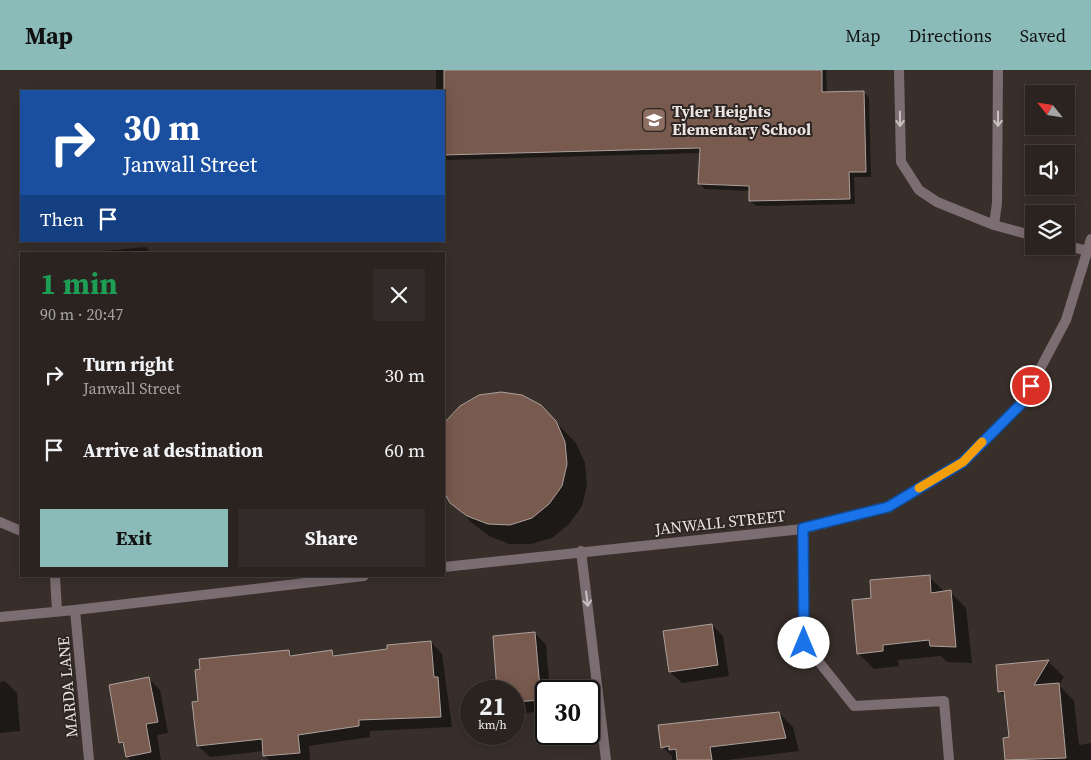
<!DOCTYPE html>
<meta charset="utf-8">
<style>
body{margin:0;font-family:"Source Serif 4",serif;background:#322b29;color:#f1f3f6;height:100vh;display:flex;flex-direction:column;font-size:19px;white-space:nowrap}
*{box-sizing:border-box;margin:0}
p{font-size:16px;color:#a5a4a5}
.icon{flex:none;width:28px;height:28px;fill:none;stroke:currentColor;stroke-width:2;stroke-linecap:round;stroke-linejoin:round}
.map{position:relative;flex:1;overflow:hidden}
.panel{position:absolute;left:20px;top:182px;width:425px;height:325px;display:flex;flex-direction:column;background:#2a2320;border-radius:0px;box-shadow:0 2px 12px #0003,0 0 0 1px #46403e}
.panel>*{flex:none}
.hud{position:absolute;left:20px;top:20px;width:425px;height:152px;border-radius:0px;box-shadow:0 2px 12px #0003,0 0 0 1px #46403e;background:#1a4fa0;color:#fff;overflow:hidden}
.needle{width:32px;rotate:300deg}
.fabs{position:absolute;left:1025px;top:15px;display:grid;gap:10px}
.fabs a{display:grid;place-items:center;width:50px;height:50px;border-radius:0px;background:#2a2320;box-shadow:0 2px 12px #0003,0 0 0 1px #46403e;font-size:25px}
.speed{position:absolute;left:460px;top:610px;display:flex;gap:10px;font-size:25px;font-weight:700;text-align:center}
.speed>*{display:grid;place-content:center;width:65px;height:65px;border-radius:50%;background:#2a2320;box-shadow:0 2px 12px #0003,0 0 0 1px #46403e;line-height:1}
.speed small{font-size:12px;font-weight:400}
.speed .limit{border:2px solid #111;border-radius:8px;background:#fff;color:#111}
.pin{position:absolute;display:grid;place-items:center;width:42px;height:42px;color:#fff;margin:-21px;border:2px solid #fff;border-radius:50%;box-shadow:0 1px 5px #0007}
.me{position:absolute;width:55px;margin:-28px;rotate:0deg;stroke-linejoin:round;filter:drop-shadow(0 0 4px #0008)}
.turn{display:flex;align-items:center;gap:18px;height:105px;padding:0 20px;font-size:22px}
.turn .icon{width:65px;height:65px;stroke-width:2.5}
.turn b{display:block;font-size:35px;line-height:42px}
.then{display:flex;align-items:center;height:48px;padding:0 20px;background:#0003;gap:10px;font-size:19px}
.round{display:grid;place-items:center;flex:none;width:52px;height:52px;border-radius:0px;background:#322b29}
.overview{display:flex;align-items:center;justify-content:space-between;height:85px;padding:0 20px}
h1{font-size:30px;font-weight:700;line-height:38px;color:#1e9e55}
.primary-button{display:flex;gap:10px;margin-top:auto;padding:10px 20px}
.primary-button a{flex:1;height:58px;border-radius:0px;background:#8bbbb9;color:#111;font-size:20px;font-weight:700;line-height:58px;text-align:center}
.primary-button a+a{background:#322b29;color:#f1f3f6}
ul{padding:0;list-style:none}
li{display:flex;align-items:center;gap:15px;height:75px;padding:0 20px}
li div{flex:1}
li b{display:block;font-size:19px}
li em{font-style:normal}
header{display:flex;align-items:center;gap:30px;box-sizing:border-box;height:70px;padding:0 25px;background:#8bbbb9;color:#111}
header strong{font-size:24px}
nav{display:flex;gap:28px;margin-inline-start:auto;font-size:18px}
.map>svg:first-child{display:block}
.shadow{fill:#0007}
.building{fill:#785a4e;stroke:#aca19c}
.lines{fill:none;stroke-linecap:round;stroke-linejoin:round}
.lane{stroke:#7c6d72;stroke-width:10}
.street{stroke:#7c6d72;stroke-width:10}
.oneway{stroke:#c9c0c0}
.route-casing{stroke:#114b97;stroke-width:12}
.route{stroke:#1a73e8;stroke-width:9}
.slow{stroke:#f59e0b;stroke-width:9}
.labels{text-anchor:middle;stroke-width:4;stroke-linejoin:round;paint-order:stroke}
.poi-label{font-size:16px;font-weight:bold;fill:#eae4e2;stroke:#2d2521;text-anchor:start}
.street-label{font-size:16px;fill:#eae4e2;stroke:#2d2521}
</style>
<header>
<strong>Map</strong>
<nav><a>Map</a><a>Directions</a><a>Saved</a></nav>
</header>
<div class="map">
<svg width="1091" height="690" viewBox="0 0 1091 690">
<rect width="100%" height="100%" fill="#382f2b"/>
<g class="shadow">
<polygon points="436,0 826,0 827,23 864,22 869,28 871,107 854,107 855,134 756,136 750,131 750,121 705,119 699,114 701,83 444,90 444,21 436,21"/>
<polygon points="146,177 152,184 103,184 103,181"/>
<polygon points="540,336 576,373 585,393 587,415 582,436 569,454 552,468 531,474 509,474 489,466 472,453 451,432 444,420 444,358 446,352"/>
<polygon points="929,507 945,522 950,522 966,538 972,593 947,592 941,586 898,590 899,596 874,599 858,583 872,529"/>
<polygon points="712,555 723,566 729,606 682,613 670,602"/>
<polygon points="535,563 546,575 550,621 546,621 546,641 514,644 514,621 499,621 494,567"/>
<polygon points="431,572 442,584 452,657 370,661 370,667 309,676 310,690 269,690 265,686 264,681 210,687 198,676 200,632 289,581 294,587 331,581 337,587"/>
<polygon points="1048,591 1064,607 1059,615 1074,631 1079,675 1091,673 1091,690 1006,690 1004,669 1011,668 1007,629 999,621"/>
<polygon points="149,609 160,620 168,663 157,665 161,690 130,690 127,686 125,677 120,672"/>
<polygon points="5,611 17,623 20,661 0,663 0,612"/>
<polygon points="779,643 793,657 799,681 727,690 672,690 672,686 662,677"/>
</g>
<g class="building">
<polygon points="444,0 822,0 822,22 864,21 866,102 849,102 850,129 749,131 749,116 698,114 700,78 444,85"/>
<polygon points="501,322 522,325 541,335 556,351 565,372 567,394 562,416 549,434 532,448 510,455 488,454 467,446 450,433 444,422 444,353 460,336 479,325"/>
<polygon points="930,505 931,523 951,520 956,577 930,576 929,570 883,575 883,581 857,584 852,530 871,528 870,510"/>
<polygon points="712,554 718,595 669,602 663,561"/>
<polygon points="535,562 541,630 514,632 514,621 497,621 493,566"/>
<polygon points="431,571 434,607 438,607 441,647 359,650 359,656 298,665 300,683 263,686 262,669 197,676 192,632 198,631 195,600 200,599 199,589 289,580 290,586 332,580 333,586 387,579 387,575"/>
<polygon points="1049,590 1034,615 1059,613 1066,688 1005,690 1003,668 1009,667 1004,621 998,622 996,595"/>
<polygon points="149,607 158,652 146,654 151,682 126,687 123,672 119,673 109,615"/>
<polygon points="779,642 786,668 710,677 712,690 677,690 676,679 669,680 669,676 661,678 658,655"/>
</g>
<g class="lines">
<g class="lane">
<polyline points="899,0 901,92 919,120 937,132 994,155"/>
<polyline points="998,0 997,133 994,155 1034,166"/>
<polyline points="1066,175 1087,181"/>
<polyline points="0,452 21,461"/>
<polyline points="55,506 57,541"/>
</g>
<g class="street">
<polyline points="803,459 804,573 854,636 944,631 949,690"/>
<polyline points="581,481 606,690"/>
<polyline points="444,497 803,459 888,437 963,392 1022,333 1066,250 1091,169"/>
<polyline points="75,540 89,690"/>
<polyline points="0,547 75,540 364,506"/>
</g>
</g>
<defs><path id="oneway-shaft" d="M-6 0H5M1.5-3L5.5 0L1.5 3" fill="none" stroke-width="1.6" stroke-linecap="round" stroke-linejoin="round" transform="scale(1.25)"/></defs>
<g class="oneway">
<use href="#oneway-shaft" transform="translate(900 49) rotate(89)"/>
<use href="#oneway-shaft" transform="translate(998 49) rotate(90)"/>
<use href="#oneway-shaft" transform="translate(587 529) rotate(83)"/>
</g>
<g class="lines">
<defs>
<polyline id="route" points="804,573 803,458 888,437 963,392 1022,333 1031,316"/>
</defs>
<use href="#route" class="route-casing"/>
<use href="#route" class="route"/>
<polyline class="slow" points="919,418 963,392 982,372"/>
</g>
<defs>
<symbol id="school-square" viewBox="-11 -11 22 22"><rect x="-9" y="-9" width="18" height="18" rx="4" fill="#8d6e63" stroke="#2d2521"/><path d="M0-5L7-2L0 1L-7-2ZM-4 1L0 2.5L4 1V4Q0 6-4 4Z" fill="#fff"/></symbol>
</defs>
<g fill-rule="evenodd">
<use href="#school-square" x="640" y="36" width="28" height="28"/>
</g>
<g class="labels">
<g class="poi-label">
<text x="672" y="47">Tyler Heights<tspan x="672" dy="18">Elementary School</tspan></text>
</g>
<g class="street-label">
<text transform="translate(720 452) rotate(-6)" y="6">JANWALL STREET</text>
<text transform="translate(67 617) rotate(-95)" y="6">MARDA LANE</text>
</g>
</g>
</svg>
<div class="fabs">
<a><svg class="needle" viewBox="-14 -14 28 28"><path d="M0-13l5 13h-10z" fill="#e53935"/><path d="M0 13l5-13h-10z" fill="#a5a4a5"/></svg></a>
<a><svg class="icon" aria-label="sound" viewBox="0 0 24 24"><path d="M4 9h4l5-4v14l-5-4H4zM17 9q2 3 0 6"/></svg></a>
<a><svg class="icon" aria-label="layers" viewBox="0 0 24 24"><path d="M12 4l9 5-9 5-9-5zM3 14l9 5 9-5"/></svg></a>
</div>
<div class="speed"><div>21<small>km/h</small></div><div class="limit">30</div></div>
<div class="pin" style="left:1031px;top:316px;background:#d93025"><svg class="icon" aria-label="arrive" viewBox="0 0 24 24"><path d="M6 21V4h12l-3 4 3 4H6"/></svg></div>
<svg class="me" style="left:804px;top:573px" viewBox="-20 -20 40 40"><circle r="19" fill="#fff"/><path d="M0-13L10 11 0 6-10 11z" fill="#1a73e8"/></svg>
<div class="hud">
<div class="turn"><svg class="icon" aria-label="right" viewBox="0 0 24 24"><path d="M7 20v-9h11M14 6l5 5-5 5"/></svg><div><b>30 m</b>Janwall Street</div></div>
<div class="then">Then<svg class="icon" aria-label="arrive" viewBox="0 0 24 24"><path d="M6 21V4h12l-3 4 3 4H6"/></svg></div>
</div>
<section class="panel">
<div class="overview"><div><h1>1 min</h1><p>90 m · 20:47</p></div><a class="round"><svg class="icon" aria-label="close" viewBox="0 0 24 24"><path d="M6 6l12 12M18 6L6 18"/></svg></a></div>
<ul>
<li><svg class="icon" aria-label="right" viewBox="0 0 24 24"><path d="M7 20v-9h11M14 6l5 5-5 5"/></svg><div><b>Turn right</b><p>Janwall Street</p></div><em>30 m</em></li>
<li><svg class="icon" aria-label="arrive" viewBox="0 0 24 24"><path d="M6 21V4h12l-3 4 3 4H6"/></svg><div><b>Arrive at destination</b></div><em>60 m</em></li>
</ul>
<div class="primary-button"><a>Exit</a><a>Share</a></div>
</section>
</div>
